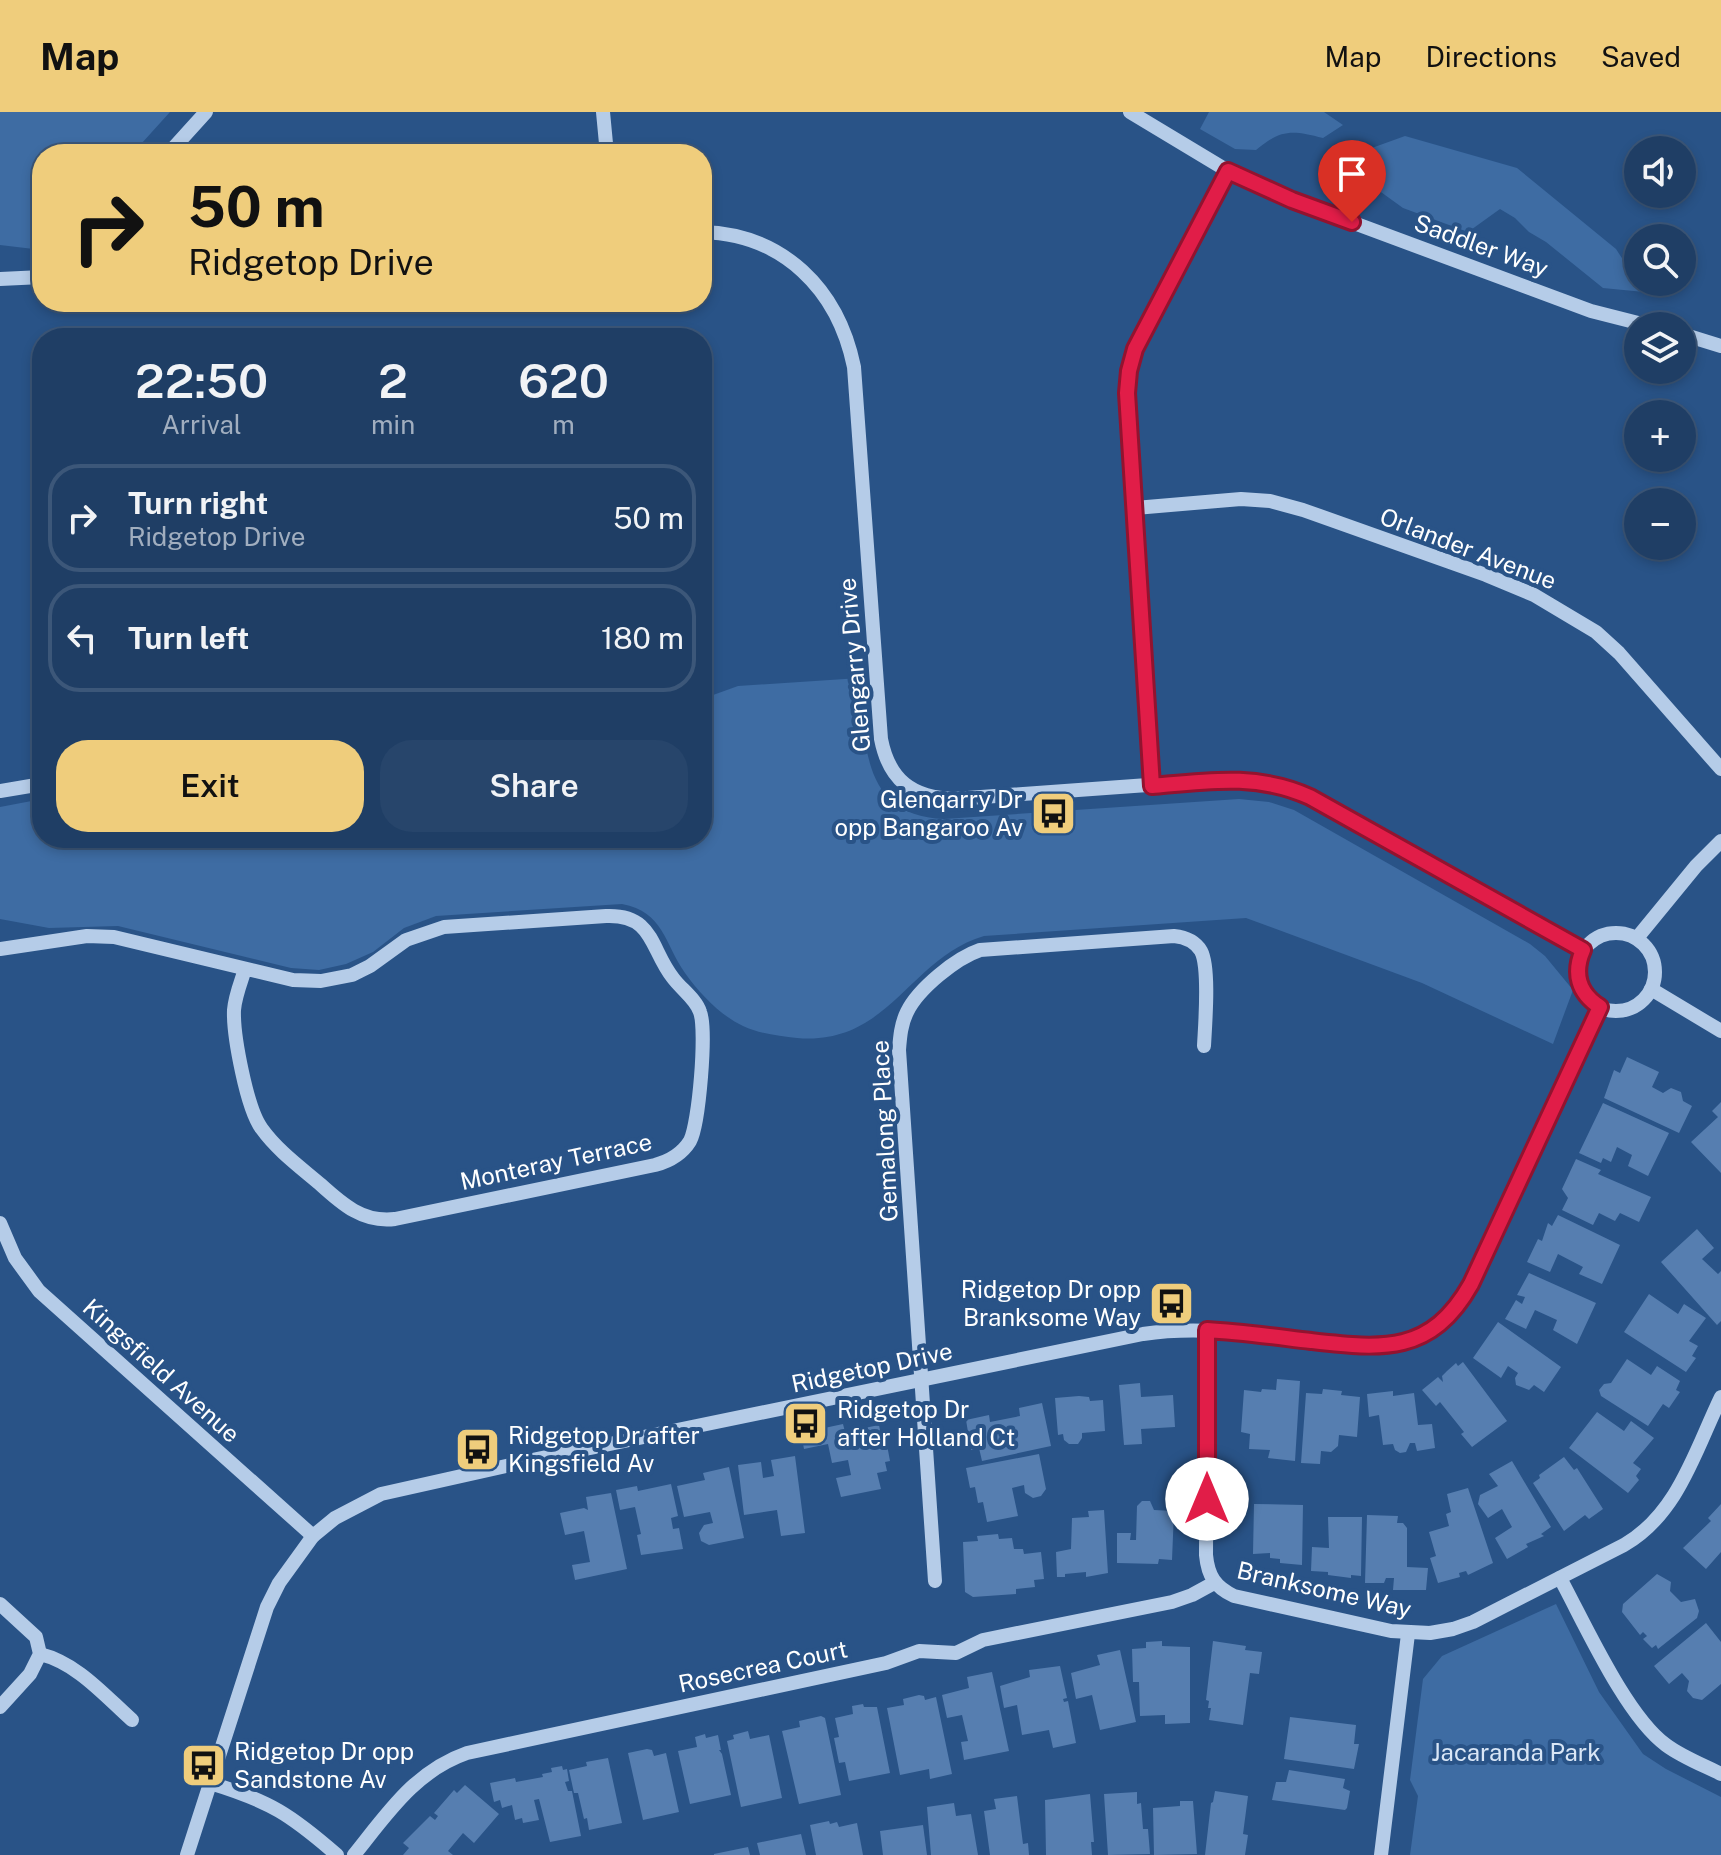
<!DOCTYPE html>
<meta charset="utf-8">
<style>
body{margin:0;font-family:"Public Sans",sans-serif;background:#27456b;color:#f1f3f6;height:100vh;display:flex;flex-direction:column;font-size:30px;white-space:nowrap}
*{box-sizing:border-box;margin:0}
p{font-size:26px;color:#a1aebf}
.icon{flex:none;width:44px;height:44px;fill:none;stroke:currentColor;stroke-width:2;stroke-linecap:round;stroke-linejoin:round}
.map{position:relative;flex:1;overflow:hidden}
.side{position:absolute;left:32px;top:216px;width:680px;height:520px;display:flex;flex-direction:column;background:#1f3e65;border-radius:32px;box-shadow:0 4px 12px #0003,0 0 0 2px #3c5779}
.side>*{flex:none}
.banner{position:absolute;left:32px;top:32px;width:680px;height:168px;border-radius:32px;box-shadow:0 4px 12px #0003,0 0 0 2px #3c5779;background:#efcd7c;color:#111;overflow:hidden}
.controls{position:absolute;left:1624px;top:24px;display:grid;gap:16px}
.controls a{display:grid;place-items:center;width:72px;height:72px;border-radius:50%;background:#1f3e65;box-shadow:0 4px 12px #0003,0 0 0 2px #3c5779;font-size:40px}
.pin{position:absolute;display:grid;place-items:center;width:68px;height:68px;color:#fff;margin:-82px -34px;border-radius:50% 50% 50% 0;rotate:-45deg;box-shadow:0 0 8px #0007}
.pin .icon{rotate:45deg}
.me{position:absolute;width:88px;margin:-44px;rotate:0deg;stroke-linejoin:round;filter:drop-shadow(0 0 6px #0008)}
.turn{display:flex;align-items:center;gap:28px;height:168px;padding:0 24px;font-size:36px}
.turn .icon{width:104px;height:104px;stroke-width:2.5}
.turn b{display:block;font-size:56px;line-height:68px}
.eta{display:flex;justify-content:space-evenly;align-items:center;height:136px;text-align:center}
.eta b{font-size:48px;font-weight:600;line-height:56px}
.action{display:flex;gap:16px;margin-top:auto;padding:16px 24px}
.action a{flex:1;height:92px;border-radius:32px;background:#efcd7c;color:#111;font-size:32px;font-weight:600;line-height:92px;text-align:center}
.action a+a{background:#27456b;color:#f1f3f6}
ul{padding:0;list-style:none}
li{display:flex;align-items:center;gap:24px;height:108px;margin:0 16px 12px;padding:0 8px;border:4px solid #3c5779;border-radius:32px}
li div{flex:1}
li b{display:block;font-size:30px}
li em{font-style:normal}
header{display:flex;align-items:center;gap:48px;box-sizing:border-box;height:112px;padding:0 40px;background:#efcd7c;color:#111}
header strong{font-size:38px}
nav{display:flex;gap:44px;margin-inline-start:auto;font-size:28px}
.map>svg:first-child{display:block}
.green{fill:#3e6ca3}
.building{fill:#567eb0}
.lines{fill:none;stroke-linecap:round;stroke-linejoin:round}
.minor{stroke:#b5cce8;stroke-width:14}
.route-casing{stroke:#92132f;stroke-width:20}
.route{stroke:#e11d48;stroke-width:14}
.labels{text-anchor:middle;stroke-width:8;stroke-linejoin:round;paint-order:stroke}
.street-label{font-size:24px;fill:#fff;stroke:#295387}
.poi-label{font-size:24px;fill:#fff;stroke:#295387;text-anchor:start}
.park-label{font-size:24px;fill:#d9e6f6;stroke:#295387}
</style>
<header>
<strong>Map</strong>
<nav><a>Map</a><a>Directions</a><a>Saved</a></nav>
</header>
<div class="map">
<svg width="1721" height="1743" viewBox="0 0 1721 1743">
<rect width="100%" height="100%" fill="#295387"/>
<g class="green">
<polygon points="0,0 170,0 132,42 42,42 42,138 0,133"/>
<path d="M 1209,0 L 1324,0 L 1343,13 L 1323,26 C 1292,18 1281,17 1256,38 L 1235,37 L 1200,17 Z"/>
<polygon points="1405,24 1517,56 1616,137 1644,180 1603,176 1546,130 1529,120 1515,106 1500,97 1468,120 1403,96 1338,49 1352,29 1369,37"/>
<path d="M 860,566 C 865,629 860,704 944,707 L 1239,687 L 1269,690 L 1294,698 L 1530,832 L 1545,844 L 1573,878 L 1553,932 L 1422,871 L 1246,806 L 984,824 C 909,846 889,934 797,926 C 779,924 760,922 743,914 C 720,903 700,882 685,861 C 664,831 664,800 622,792 L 436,804 L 404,816 L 373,840 L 346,852 L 319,858 L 291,856 L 118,814 L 49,816 L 0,807 L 0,695 L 42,687 L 42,726 L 702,726 L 702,587 L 738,574 Z"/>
<polygon points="1556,1492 1599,1580 1643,1642 1666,1657 1721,1685 1721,1743 1410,1743 1418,1684 1410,1668 1423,1567 1442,1544"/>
</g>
<g class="building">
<polygon points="1627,945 1659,960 1652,975 1663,981 1671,976 1681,980 1683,989 1692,994 1679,1021 1604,986 1614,958 1620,961"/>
<polygon points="1721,990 1721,1061 1691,1030 1718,1005 1712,999"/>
<polygon points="1603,991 1669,1021 1648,1064 1628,1054 1632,1043 1617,1035 1611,1050 1603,1046 1601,1051 1579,1041"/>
<polygon points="1576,1047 1601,1058 1598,1062 1651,1085 1639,1110 1620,1101 1615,1109 1599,1101 1593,1113 1562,1098 1568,1086 1562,1077"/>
<polygon points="1558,1103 1620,1133 1602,1172 1579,1162 1583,1155 1558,1142 1550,1160 1527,1150 1538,1127 1542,1129 1548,1111 1552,1114"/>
<polygon points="1697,1117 1714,1136 1702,1147 1718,1162 1721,1159 1721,1209 1717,1213 1661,1150"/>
<polygon points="1529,1161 1596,1191 1577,1232 1553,1218 1557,1208 1535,1198 1526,1217 1505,1207 1516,1188 1522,1192 1525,1185 1517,1183"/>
<polygon points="1649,1182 1678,1202 1684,1192 1706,1206 1689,1229 1698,1234 1692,1244 1696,1246 1686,1260 1624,1220"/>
<polygon points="1498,1210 1561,1255 1544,1280 1534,1273 1529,1278 1516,1273 1515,1266 1518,1261 1508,1254 1501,1266 1473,1246"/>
<polygon points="1627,1247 1651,1263 1657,1254 1680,1269 1676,1278 1680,1280 1669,1296 1663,1292 1648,1314 1601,1284 1599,1278 1604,1272 1611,1271"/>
<polygon points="1463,1250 1507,1309 1472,1335 1461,1322 1464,1320 1440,1290 1436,1294 1422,1278 1438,1265 1443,1270 1442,1264 1447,1259 1456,1251 1458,1254"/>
<polygon points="1277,1267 1300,1269 1295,1349 1268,1346 1270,1338 1249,1337 1250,1322 1241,1320 1244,1278 1261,1280 1262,1277 1276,1278"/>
<polygon points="1140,1271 1141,1285 1173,1283 1175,1315 1141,1317 1142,1332 1124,1333 1119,1273"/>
<polygon points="1323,1277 1342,1279 1341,1283 1360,1285 1357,1325 1339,1323 1338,1334 1331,1340 1321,1339 1320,1352 1301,1351 1306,1281 1322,1282"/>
<polygon points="1393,1279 1393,1284 1414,1281 1418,1313 1432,1312 1435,1336 1417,1339 1415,1331 1410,1331 1406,1340 1400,1341 1395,1338 1393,1332 1383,1333 1379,1303 1369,1305 1367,1282"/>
<polygon points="1079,1284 1089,1285 1090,1289 1103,1288 1105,1319 1082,1321 1082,1326 1078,1332 1069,1332 1064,1328 1063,1322 1058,1323 1055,1286"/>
<polygon points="1042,1291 1051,1334 982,1349 979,1336 971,1338 966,1308 989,1303 990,1310 1020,1304 1019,1296"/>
<polygon points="1597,1300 1624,1319 1631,1309 1654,1326 1633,1351 1641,1357 1636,1364 1639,1368 1628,1381 1569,1336"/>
<polygon points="843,1312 845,1320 879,1313 883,1334 887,1333 890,1349 885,1350 887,1359 877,1361 881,1377 841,1385 836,1366 851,1363 848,1348 832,1351 828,1332 804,1337 801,1321"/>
<polygon points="1039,1342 1046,1377 1041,1384 1033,1386 1025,1381 1024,1373 1012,1376 1018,1404 987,1410 983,1390 978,1391 975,1375 970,1376 966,1356"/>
<polygon points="795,1344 805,1421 781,1424 777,1398 744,1403 738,1353 761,1350 763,1366 774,1364 771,1348"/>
<polygon points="1564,1345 1574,1358 1577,1356 1603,1397 1589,1407 1585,1403 1564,1419 1533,1371 1540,1366 1539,1363"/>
<polygon points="1512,1349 1551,1415 1541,1422 1544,1424 1526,1432 1528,1435 1507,1447 1495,1426 1512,1415 1502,1397 1488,1406 1478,1392 1480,1383 1498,1374 1489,1362"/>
<polygon points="729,1355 744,1426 709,1433 701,1429 699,1421 704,1413 713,1411 710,1400 684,1405 677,1374 705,1368 703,1361"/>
<polygon points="671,1372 678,1404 671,1406 673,1417 679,1416 683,1437 641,1443 637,1423 641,1422 635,1395 620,1398 616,1378 637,1374 638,1379"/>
<polygon points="1468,1376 1493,1451 1468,1463 1466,1459 1459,1461 1460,1465 1438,1471 1430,1446 1436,1444 1429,1420 1449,1414 1446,1402 1451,1400 1447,1382"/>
<polygon points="611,1381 627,1457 575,1468 572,1453 590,1450 584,1419 565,1423 560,1401 584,1396 588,1398 586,1385"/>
<polygon points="1142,1389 1150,1389 1154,1398 1174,1399 1172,1448 1159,1447 1158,1452 1117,1451 1117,1421 1131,1421 1130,1428 1136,1428 1137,1394"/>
<polygon points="1254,1392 1303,1393 1302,1453 1280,1451 1280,1447 1270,1446 1270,1441 1253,1442"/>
<polygon points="1721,1392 1721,1440 1706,1457 1683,1436 1711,1409 1708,1406"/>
<polygon points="1104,1398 1108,1461 1086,1465 1086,1460 1065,1462 1065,1465 1057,1465 1056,1440 1071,1437 1072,1406 1089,1405 1088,1399"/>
<polygon points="1367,1403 1398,1404 1397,1411 1403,1411 1407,1416 1407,1455 1428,1456 1426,1478 1393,1478 1394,1466 1386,1466 1384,1471 1365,1471"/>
<polygon points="1328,1405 1362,1405 1361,1464 1351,1463 1351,1466 1328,1463 1328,1460 1311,1459 1312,1435 1329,1436"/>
<polygon points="998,1422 999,1427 1012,1426 1014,1437 1023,1437 1024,1442 1041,1440 1044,1467 1034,1468 1035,1475 1016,1477 1016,1482 973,1485 965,1480 963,1430 978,1429 977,1424"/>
<polygon points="1657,1462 1671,1470 1670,1479 1681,1490 1695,1487 1699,1499 1697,1506 1658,1537 1656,1533 1652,1536 1643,1527 1647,1524 1643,1520 1640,1523 1622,1500 1623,1492"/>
<polygon points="1706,1511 1721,1530 1721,1572 1702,1588 1693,1586 1687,1579 1689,1569 1682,1561 1669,1572 1654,1554"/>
<polygon points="1162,1529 1162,1534 1190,1535 1190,1611 1165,1612 1165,1603 1140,1604 1139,1570 1133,1570 1132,1537 1146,1536 1146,1530"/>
<polygon points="1213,1529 1246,1534 1245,1538 1262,1540 1259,1562 1250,1561 1243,1613 1209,1608 1211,1596 1208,1596 1209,1589 1206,1588"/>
<polygon points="1120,1538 1136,1610 1100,1618 1092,1583 1076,1587 1071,1561 1100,1553 1097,1543"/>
<polygon points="1060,1554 1067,1586 1063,1587 1064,1590 1068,1589 1076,1631 1053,1636 1049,1618 1022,1623 1017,1593 1004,1596 1000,1574 1030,1565 1029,1558"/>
<polygon points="992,1560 1009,1639 964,1648 961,1630 968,1629 962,1603 947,1606 942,1583 969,1576 967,1565"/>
<polygon points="919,1583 924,1584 925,1588 936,1585 952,1662 930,1667 929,1657 900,1663 887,1596 904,1593 903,1587"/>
<polygon points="863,1592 864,1595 877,1595 890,1661 849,1669 845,1650 839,1651 834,1626 839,1625 835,1606 853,1602 852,1594"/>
<polygon points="821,1604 825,1606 841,1683 799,1692 782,1619 800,1615 799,1609"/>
<polygon points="1290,1605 1356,1613 1354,1632 1359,1632 1354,1657 1284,1647"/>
<polygon points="748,1619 750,1627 769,1623 782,1686 741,1695 727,1629 734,1627 733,1623"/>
<polygon points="705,1622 706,1626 718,1623 721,1638 719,1638 722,1642 731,1683 690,1692 678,1639 697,1635 695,1625"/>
<polygon points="647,1637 652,1638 654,1644 666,1641 679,1700 643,1708 628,1641"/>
<polygon points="608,1646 622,1711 589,1718 587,1706 584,1707 578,1681 574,1681 569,1658 587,1654 586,1650"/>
<polygon points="562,1654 563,1658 567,1657 569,1669 565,1670 568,1679 572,1679 581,1724 550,1730 539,1687 534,1688 539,1708 523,1711 522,1706 515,1708 512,1693 502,1696 500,1688 494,1690 490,1671 515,1666 516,1670 543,1665 542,1662 552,1660 551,1656"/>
<polygon points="1289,1658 1345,1667 1343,1676 1350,1679 1347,1696 1345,1698 1272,1688 1276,1670 1286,1670"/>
<polygon points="465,1673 499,1702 474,1731 463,1721 448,1739 453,1743 403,1743 409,1736 403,1731 430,1704 435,1708 438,1704 434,1701 454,1678 457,1681"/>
<polygon points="1215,1679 1248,1684 1243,1722 1248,1723 1245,1743 1205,1743 1211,1691 1213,1690"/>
<polygon points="1137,1680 1137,1692 1141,1691 1143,1717 1148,1717 1150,1742 1108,1743 1104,1682"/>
<polygon points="1090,1682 1094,1730 1091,1730 1092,1743 1046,1743 1045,1688"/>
<polygon points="1017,1684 1023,1732 1028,1731 1029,1743 990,1743 984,1699 996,1697 994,1687"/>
<polygon points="1180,1689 1193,1689 1197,1742 1154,1743 1153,1696 1180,1694"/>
<polygon points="954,1691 956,1704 971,1702 978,1743 931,1743 927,1695"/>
<polygon points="829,1709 830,1712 837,1710 839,1715 857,1711 863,1743 816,1743 810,1713"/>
<polygon points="923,1713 927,1743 883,1743 880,1719"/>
<polygon points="801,1722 806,1743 760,1743 757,1731"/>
<polygon points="748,1735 750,1743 714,1743 714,1742"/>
</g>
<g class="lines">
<g class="minor">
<polyline points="603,0 607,42"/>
<polyline points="1130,0 1228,59 1292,88 1591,199 1650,214"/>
<polyline points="168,42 206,0"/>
<path d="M 702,120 C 783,122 838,177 854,255 L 881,627 C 889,668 912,686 954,687 L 1217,668 C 1251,667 1279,671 1310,685 L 1583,838"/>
<polyline points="0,167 42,165"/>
<polyline points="1682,222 1721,234"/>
<polyline points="1135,396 1241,387 1270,389 1303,398 1486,463 1534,483 1596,520 1619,541 1721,657"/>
<polyline points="1152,674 1127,281 1129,259 1143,221 1228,59"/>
<polyline points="0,679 42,672"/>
<circle cx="1616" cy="860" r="39"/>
<polyline points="1637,826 1696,754 1721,729"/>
<path d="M 0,837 L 87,824 L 114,825 L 293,868 L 321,869 L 352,863 L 370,854 L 406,828 L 444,815 L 606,804 C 654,802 650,837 673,866 C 681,877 696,887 700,900 C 707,918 699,1012 690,1029 C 682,1042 670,1049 655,1053 L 395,1107 C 363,1111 342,1092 320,1072 C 300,1055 277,1038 262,1017 C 247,998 233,923 234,898 C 235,884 241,870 245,857"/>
<polyline points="1651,877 1721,919"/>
<polyline points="0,1111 15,1146 39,1179 313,1424"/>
<path d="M 1207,1218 L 1206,1443 C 1208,1464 1215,1475 1234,1484 L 1391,1519 L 1430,1521 L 1453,1517 L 1473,1510 L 1624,1433 C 1678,1402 1695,1339 1721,1285"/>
<path d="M 1560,1466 C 1585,1512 1626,1604 1666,1633 C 1682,1645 1703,1653 1721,1662"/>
<path d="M 935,1469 L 899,938 C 900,925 901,912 907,900 C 918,877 956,846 980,838 L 1174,824 C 1184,825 1195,829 1201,839 C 1210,856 1205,913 1204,934"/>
<polyline points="0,1492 36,1525 40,1542 30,1562 0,1595"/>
<path d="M 40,1542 C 77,1551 104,1583 132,1608"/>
<path d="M 210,1671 C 270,1689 291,1703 337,1743"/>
<path d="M 187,1743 L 267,1495 L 279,1471 L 313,1424 L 335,1406 L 381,1382 L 537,1347 L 1143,1222 C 1201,1213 1259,1223 1316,1229 C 1342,1232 1370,1239 1396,1232 C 1430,1224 1454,1201 1471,1172 L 1600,895"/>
<path d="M 354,1743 C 387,1702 415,1659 467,1641 L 886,1551 L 919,1539 L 956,1541 L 983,1528 L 1172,1490 L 1192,1483 L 1214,1471"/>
<polyline points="1381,1743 1408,1522"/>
</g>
</g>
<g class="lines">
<defs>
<path id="route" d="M 1207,1387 L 1207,1218 C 1242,1220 1277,1225 1311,1229 C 1382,1237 1431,1243 1471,1172 L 1600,895 C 1578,881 1573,861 1583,838 L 1310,685 C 1258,661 1207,669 1152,674 L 1127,281 L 1129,259 L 1135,237 L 1228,59 L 1292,88 L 1352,110"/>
</defs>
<use href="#route" class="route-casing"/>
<use href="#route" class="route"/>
</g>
<defs>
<symbol id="bus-square" viewBox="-11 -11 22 22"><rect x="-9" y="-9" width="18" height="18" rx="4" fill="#efcd7c" stroke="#295387"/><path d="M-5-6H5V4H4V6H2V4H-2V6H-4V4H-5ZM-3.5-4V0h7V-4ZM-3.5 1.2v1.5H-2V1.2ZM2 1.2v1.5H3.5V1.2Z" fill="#111"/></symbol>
</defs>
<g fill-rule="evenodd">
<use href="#bus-square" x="1028" y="676" width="51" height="51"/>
<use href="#bus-square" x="1146" y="1166" width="51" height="51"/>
<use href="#bus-square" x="780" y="1286" width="51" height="51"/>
<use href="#bus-square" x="452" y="1312" width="51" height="51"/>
<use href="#bus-square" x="178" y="1628" width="51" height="51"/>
</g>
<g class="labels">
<g class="street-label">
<text transform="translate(1481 134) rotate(20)" y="8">Saddler Way</text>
<text transform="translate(1468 437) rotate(21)" y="8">Orlander Avenue</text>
<text transform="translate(855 553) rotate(-95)" y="8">Glengarry Drive</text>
<text transform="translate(885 1019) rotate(-93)" y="8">Gemalong Place</text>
<text transform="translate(556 1050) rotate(-12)" y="8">Monteray Terrace</text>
<text transform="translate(872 1256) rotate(-12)" y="8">Ridgetop Drive</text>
<text transform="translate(161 1259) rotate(42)" y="8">Kingsfield Avenue</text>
<text transform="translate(1324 1478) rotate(13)" y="8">Branksome Way</text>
<text transform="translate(763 1555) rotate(-12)" y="8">Rosecrea Court</text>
</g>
<g class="poi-label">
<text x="1023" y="696" text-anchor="end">Glenqarry Dr<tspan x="1023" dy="28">opp Bangaroo Av</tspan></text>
<text x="1141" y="1186" text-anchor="end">Ridgetop Dr opp<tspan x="1141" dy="28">Branksome Way</tspan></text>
<text x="837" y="1306">Ridgetop Dr<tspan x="837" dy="28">after Holland Ct</tspan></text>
<text x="508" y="1332">Ridgetop Dr after<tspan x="508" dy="28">Kingsfield Av</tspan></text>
<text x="234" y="1648">Ridgetop Dr opp<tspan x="234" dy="28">Sandstone Av</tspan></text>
</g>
<g class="park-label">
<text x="1516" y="1649">Jacaranda Park</text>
</g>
</g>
</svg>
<div class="controls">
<a><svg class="icon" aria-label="sound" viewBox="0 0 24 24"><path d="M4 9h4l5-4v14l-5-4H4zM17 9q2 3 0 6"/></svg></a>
<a><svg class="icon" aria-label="search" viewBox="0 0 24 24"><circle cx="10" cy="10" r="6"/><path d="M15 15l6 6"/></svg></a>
<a><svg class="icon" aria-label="layers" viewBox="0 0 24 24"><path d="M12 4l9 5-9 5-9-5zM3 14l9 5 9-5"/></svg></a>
<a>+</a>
<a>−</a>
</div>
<div class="pin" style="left:1352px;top:110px;background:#d93025"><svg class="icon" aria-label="arrive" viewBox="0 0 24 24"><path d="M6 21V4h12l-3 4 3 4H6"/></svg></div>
<svg class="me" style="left:1207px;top:1387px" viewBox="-20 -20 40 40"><circle r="19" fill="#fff"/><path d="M0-13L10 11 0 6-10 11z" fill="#e11d48"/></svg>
<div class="banner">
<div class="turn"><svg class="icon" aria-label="right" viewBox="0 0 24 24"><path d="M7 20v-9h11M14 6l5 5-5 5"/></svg><div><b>50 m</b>Ridgetop Drive</div></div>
</div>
<section class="side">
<div class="eta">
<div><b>22:50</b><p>Arrival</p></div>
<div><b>2</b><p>min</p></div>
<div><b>620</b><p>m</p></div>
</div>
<ul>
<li><svg class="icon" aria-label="right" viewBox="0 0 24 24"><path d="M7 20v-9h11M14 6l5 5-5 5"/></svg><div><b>Turn right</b><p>Ridgetop Drive</p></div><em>50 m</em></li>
<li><svg class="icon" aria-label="left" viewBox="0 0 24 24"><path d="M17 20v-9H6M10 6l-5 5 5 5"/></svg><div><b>Turn left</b></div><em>180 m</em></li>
</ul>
<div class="action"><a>Exit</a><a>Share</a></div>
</section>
</div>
